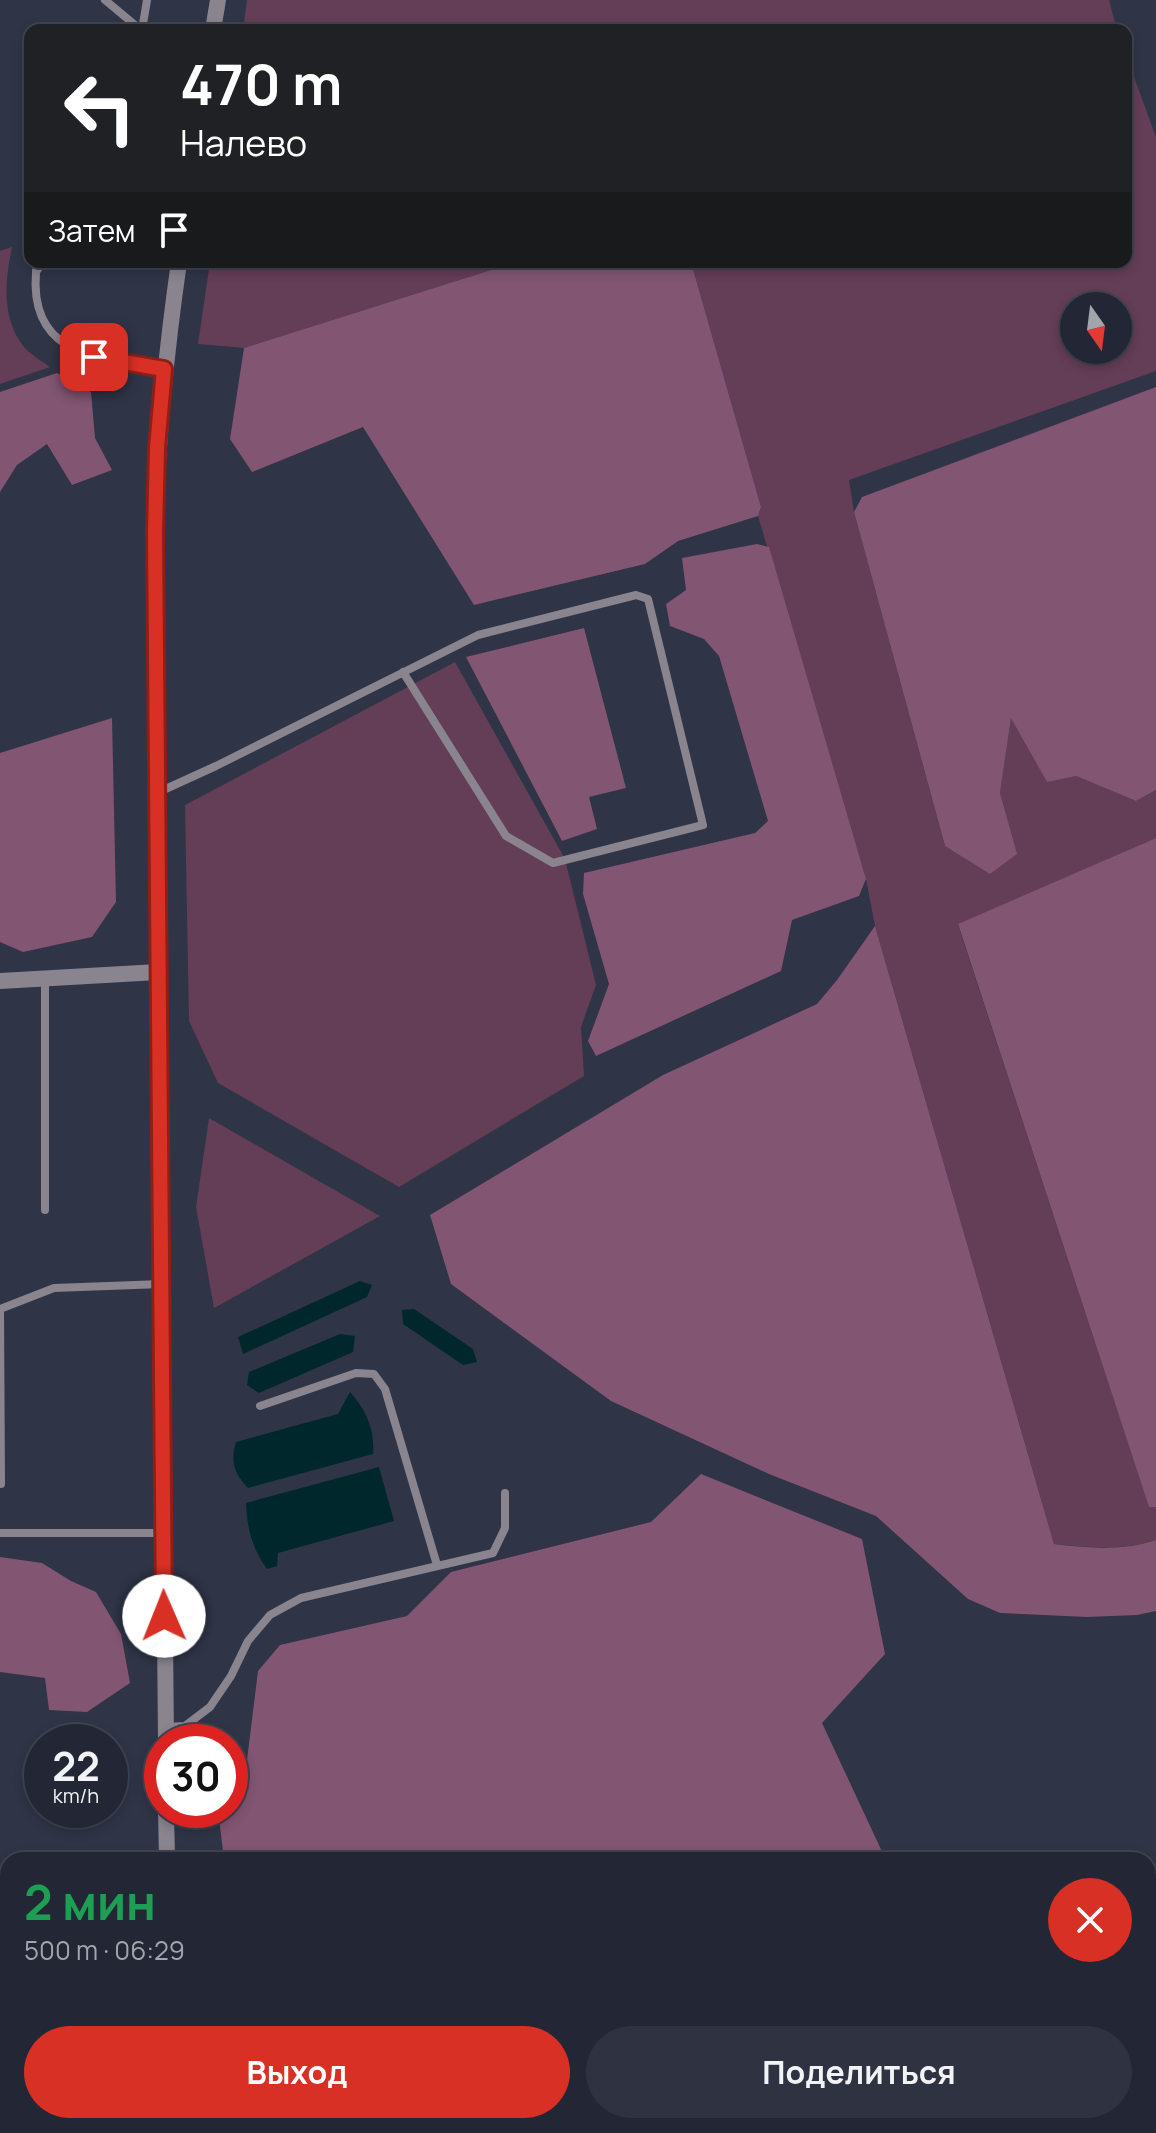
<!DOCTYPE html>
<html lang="ru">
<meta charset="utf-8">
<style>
body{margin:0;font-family:Manrope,sans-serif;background:#2f3341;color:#f1f3f6;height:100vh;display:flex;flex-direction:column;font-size:30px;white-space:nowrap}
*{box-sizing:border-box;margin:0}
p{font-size:26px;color:#a3a5ad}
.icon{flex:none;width:44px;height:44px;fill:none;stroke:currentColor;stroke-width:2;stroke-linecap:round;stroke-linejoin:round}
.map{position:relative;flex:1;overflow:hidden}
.details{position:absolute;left:0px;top:1852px;width:1156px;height:282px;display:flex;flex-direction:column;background:#232735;border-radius:24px 24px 0 0;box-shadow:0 4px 12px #0003,0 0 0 2px #404450}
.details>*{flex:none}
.hud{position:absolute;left:24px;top:24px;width:1108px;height:244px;border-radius:16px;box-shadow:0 4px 12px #0003,0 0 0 2px #404450;background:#202124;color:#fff;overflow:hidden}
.needle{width:52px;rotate:166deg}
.controls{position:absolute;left:1060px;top:292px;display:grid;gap:16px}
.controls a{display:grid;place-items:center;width:72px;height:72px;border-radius:50%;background:#232735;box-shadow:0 4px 12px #0003,0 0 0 2px #404450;font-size:40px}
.speed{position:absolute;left:24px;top:1724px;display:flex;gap:16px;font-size:40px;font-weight:700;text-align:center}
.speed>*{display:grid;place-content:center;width:104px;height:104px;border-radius:50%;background:#232735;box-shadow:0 4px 12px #0003,0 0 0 2px #404450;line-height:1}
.speed small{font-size:20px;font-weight:400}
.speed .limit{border:12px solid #d22;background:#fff;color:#111}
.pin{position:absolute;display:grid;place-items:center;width:68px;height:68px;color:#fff;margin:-34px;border-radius:16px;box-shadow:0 4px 12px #0006}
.me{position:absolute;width:88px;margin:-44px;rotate:359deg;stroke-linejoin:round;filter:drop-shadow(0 0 6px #0008)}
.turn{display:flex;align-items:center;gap:28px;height:168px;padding:0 24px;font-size:36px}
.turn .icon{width:104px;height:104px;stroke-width:2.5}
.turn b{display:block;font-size:56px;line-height:68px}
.then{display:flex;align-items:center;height:76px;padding:0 24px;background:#0003;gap:16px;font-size:30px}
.round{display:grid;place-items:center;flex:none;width:84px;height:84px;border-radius:42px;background:#2f3341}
.overview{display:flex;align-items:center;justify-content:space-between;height:136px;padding:0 24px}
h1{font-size:48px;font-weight:700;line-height:60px;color:#1e9e55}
.button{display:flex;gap:16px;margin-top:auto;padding:16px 24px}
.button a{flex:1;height:92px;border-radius:48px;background:#d93025;color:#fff;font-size:32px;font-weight:700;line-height:92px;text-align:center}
.button a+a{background:#2f3341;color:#f1f3f6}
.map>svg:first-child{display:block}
.green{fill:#643d57;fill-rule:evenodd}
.forest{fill:#825572}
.water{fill:#00282c}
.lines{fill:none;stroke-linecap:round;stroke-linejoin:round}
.lane{stroke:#89848e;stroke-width:8}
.street{stroke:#89848e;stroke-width:16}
.route-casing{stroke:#8d1f18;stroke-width:20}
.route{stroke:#d93025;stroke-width:14}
</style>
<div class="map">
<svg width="1156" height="2133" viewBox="0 0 1156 2133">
<rect width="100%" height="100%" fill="#2f3447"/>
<g class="green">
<polygon points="247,0 1109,0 1117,30 243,30"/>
<path d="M 1126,55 L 1156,137 L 1156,371 L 849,480 L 854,512 L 945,846 L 966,857 L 1016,854 L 1000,793 L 1011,717 L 1076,776 L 1136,801 L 1156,790 L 1156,838 L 958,925 L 1149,1506 L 1156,1507 L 1156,1540 C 1123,1551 1088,1547 1054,1544 L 875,926 L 866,879 L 758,516 L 761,507 L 691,262 L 1126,262 ZM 1074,306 L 1118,306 L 1118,350 L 1074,350 Z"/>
<path d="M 12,247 C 5,280 1,318 24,347 C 31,355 42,361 50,367 L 0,384 L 0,251 Z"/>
<polygon points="210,262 516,262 244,348 198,344"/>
<polygon points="455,662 565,859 596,985 581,1027 584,1076 399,1187 218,1083 189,1021 185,805"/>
<polygon points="209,1118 380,1216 214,1308 196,1207"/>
</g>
<g class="forest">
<polygon points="516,262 691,262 761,507 758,516 678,541 645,564 474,605 363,427 252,472 230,439 244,348"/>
<polygon points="57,373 91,392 95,438 112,470 72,485 47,444 17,465 0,492 0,392"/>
<polygon points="1156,387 1156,790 1136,801 1076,776 1047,782 1011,718 1000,793 1017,854 990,874 945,846 854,512 862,497"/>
<polygon points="757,544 769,547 866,879 859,896 792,920 781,971 596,1056 588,1041 609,984 583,894 584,873 755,833 768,821 719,656 704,639 670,626 666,604 686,590 682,558"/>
<polygon points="584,628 626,788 589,797 597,829 562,841 466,657"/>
<polygon points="112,718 116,902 92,937 23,952 0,942 0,753"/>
<polygon points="1156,838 1156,1507 1149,1507 958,924"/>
<path d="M 875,926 L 1054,1544 C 1087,1548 1124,1551 1156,1540 L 1156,1611 L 1137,1615 L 1087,1617 L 1000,1613 L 968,1599 L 876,1516 L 769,1474 L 611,1401 L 451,1284 L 430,1215 L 663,1075 L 817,1004 L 837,980 Z"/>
<polygon points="701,1474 862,1539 885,1654 822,1723 886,1860 224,1860 218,1810 230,1810 230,1790 245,1776 258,1671 280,1645 407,1616 451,1572 651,1522"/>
<polygon points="0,1557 42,1563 71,1581 96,1592 121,1634 130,1683 87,1712 49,1710 45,1678 0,1672"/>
<polygon points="1148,1978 1156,1980 1156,2133 1059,2133 1051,2126 1148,2126"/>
<polygon points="383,2126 974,2126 986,2133 412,2133 387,2129"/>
</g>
<g class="water">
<polygon points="360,1281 372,1285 367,1297 243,1354 238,1337"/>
<polygon points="414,1309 473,1349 477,1362 463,1365 403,1324 402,1310"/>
<polygon points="340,1334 355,1336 353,1352 259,1393 247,1385 249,1372"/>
<path d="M 350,1392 C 366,1410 375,1429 373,1454 L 248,1488 C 234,1473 230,1462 236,1442 L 338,1414 Z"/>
<path d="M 379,1467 L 394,1521 L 278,1553 L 277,1566 L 267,1569 C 252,1549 247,1527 246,1503 Z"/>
</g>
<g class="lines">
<g class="lane">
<polyline points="105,0 141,30"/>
<polyline points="142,30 147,0"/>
<polyline points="37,262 36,272 43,262"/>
<path d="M 36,272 C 29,357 100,359 164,369"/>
<polyline points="159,792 216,766 478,635 636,595 648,599 703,825 553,863 506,836 403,672"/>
<polyline points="45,979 45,1210"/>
<polyline points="260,1406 356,1373 374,1374 385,1389 437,1565"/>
<polyline points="1,1484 0,1309 54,1288 162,1284"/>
<polyline points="0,1533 163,1533"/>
<polyline points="165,1727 185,1726 210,1707 231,1676 248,1641 270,1615 301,1598 493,1553 505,1528 505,1493"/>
<polyline points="0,1934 8,1933"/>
<polyline points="155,2126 159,2133"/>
</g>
<g class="street">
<polyline points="213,30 218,0"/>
<polyline points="0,981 158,972"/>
<path d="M 166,1742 L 155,533 C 157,442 166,353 179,262"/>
<polyline points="166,1810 167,1860"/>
</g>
</g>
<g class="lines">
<defs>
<polyline id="route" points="94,357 164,369 157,448 155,533 164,1616"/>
</defs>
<use href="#route" class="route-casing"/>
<use href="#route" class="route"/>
</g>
</svg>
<div class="controls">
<a><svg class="needle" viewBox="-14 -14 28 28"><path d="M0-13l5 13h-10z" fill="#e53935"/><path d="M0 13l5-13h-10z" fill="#a3a5ad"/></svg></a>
</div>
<div class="speed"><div>22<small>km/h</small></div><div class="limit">30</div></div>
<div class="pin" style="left:94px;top:357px;background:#d93025"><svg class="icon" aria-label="arrive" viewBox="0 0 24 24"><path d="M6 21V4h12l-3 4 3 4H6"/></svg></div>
<svg class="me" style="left:164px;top:1616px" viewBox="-20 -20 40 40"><circle r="19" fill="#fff"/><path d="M0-13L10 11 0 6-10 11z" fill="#d93025"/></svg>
<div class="hud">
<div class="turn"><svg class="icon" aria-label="left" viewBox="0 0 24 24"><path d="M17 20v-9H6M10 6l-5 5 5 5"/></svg><div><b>470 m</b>Налево</div></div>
<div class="then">Затем<svg class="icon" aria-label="arrive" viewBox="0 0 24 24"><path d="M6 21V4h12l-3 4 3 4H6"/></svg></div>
</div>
<section class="details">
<div class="overview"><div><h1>2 мин</h1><p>500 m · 06:29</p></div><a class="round" style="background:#d93025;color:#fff"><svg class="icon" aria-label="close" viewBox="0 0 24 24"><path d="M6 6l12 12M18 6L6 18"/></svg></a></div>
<div class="button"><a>Выход</a><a>Поделиться</a></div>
</section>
</div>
